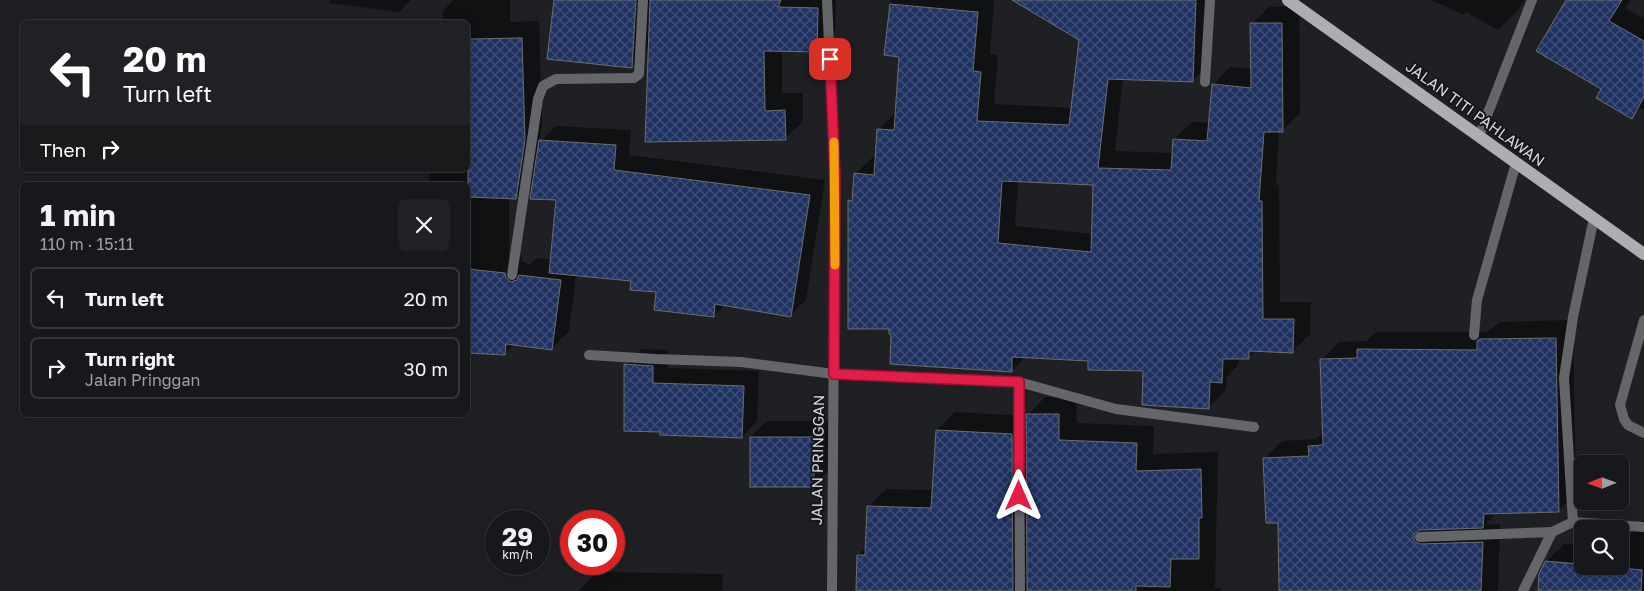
<!DOCTYPE html>
<meta charset="utf-8">
<style>
body{margin:0;font-family:"Golos Text",sans-serif;background:#1f2124;color:#f1f3f6;height:100vh;display:flex;flex-direction:column;font-size:19px;white-space:nowrap}
*{box-sizing:border-box;margin:0}
p{font-size:16px;color:#9ea0a3}
.icon{flex:none;width:28px;height:28px;fill:none;stroke:currentColor;stroke-width:2;stroke-linecap:round;stroke-linejoin:round}
.map{position:relative;flex:1;overflow:hidden}
.side{position:absolute;left:20px;top:182px;width:450px;height:235px;display:flex;flex-direction:column;background:#16181b;border-radius:8px;box-shadow:0 2px 12px #0003,0 0 0 1px #35373a}
.side>*{flex:none}
.banner{position:absolute;left:20px;top:20px;width:450px;height:152px;border-radius:8px;box-shadow:0 2px 12px #0003,0 0 0 1px #35373a;background:#202124;color:#fff;overflow:hidden}
.needle{width:32px;rotate:269deg}
.buttons{position:absolute;left:1574px;top:455px;display:grid;gap:10px}
.buttons a{display:grid;place-items:center;width:55px;height:55px;border-radius:8px;background:#16181b;box-shadow:0 2px 12px #0003,0 0 0 1px #35373a;font-size:25px}
.speed{position:absolute;left:485px;top:510px;display:flex;gap:10px;font-size:25px;font-weight:700;text-align:center}
.speed>*{display:grid;place-content:center;width:65px;height:65px;border-radius:50%;background:#16181b;box-shadow:0 2px 12px #0003,0 0 0 1px #35373a;line-height:1}
.speed small{font-size:12px;font-weight:400}
.speed .limit{border:8px solid #d22;background:#fff;color:#111}
.pin{position:absolute;display:grid;place-items:center;width:42px;height:42px;color:#fff;margin:-21px;border-radius:10px;box-shadow:0 2px 8px #0006}
.me{position:absolute;width:55px;margin:-28px;rotate:0deg;stroke-linejoin:round;filter:drop-shadow(0 0 4px #0008)}
.turn{display:flex;align-items:center;gap:18px;height:105px;padding:0 20px;font-size:22px}
.turn .icon{width:65px;height:65px;stroke-width:2.5}
.turn b{display:block;font-size:35px;line-height:42px}
.then{display:flex;align-items:center;height:48px;padding:0 20px;background:#0003;gap:10px;font-size:19px}
.round{display:grid;place-items:center;flex:none;width:52px;height:52px;border-radius:8px;background:#1f2124}
.headline{display:flex;align-items:center;justify-content:space-between;height:85px;padding:0 20px}
h1{font-size:30px;font-weight:700;line-height:38px}
ul{padding:0;list-style:none}
li{display:flex;align-items:center;gap:15px;height:62px;margin:0 10px 8px;padding:0 10px;border:2px solid #35373a;border-radius:8px}
li div{flex:1}
li b{display:block;font-size:19px}
li em{font-style:normal}
.map>svg:first-child{display:block}
.shadow{fill:#0007;fill-rule:evenodd}
.building{fill:url(#building-cross-hatch);stroke:#6b6d72;fill-rule:evenodd}
.lines{fill:none;stroke-linecap:round;stroke-linejoin:round}
.lane{stroke:#656669;stroke-width:10}
.street{stroke:#656669;stroke-width:10}
.primary{stroke:#acaeb3;stroke-width:12}
.route-casing{stroke:#92132f;stroke-width:12}
.route{stroke:#e11d48;stroke-width:9}
.slow{stroke:#f59e0b;stroke-width:9}
.labels{text-anchor:middle;stroke-width:4;stroke-linejoin:round;paint-order:stroke}
.street-label{font-size:15px;fill:#d6d8db;stroke:#15161b}
</style>
<div class="map">
<svg width="1644" height="591" viewBox="0 0 1644 591">
<defs>
<pattern id="building-cross-hatch" width="8" height="8" patternUnits="userSpaceOnUse" patternTransform="scale(1.25)"><rect width="8" height="8" fill="#203262"/><path d="M0 0l8 8M0 8l8-8" fill="none" stroke="#404f78"/></pattern>
</defs>
<rect width="100%" height="100%" fill="#1e2024"/>
<g class="shadow">
<polygon points="330,0 411,0 399,12 329,3"/>
<path d="M 453,0 L 510,0 L 510,22 L 539,21 L 542,122 L 539,143 L 556,126 L 631,130 L 629,155 L 825,180 L 806,300 L 790,316 L 725,305 L 714,316 L 632,280 L 576,275 L 569,331 L 552,348 L 514,344 L 505,353 L 468,352 L 468,185 L 429,185 L 429,170 L 468,170 L 468,22 L 443,22 L 443,11 ZM 534,179 L 557,199 L 552,260 L 537,258 L 529,265 L 522,261 L 522,257 L 509,255 L 509,197 L 516,197 Z"/>
<polygon points="555,0 836,0 835,33 817,51 782,50 782,93 803,93 803,121 785,139 649,49 632,66"/>
<path d="M 891,0 L 994,0 L 990,54 L 998,55 L 994,104 L 1073,108 L 1081,39 L 1014,0 L 1212,0 L 1210,63 L 1193,81 L 1123,78 L 1115,151 L 1173,153 L 1174,139 L 1192,122 L 1210,123 L 1213,85 L 1230,67 L 1252,69 L 1252,24 L 1269,7 L 1299,6 L 1300,113 L 1282,131 L 1279,131 L 1276,185 L 1279,185 L 1280,302 L 1311,302 L 1310,334 L 1293,351 L 1256,350 L 1248,358 L 1239,358 L 1239,364 L 1227,377 L 1226,390 L 1209,407 L 1144,369 L 1089,360 L 1026,356 L 1012,371 L 892,332 L 849,201 L 854,196 L 855,174 L 873,157 L 877,157 L 879,129 L 896,112 L 900,56 L 886,54 ZM 1018,181 L 1094,184 L 1093,234 L 1015,226 Z"/>
<polygon points="1431,0 1524,0 1518,10 1498,30 1466,12 1464,15"/>
<polygon points="1567,0 1630,0 1625,8 1644,19 1644,110 1640,108 1631,117 1603,89"/>
<polygon points="1573,320 1576,493 1558,511 1497,512 1485,525 1500,524 1498,591 1281,591 1279,522 1265,458 1282,441 1316,439 1323,432 1321,360 1339,342 1366,341 1376,332 1488,332 1499,322"/>
<polygon points="641,349 668,350 668,368 759,371 757,421 742,437 661,434 626,365"/>
<polygon points="1045,397 1076,397 1077,423 1154,426 1153,454 1218,452 1215,588 1221,588 1221,591 857,591 858,555 867,547 868,507 886,489 933,490 937,430 955,412 1027,416"/>
<polygon points="767,421 829,421 829,470 814,486 751,437"/>
<polygon points="1644,519 1644,591 1539,591 1546,562 1564,544 1582,545 1582,563 1556,561 1556,563 1629,570 1629,568 1613,566 1620,566 1620,549 1626,550 1628,536"/>
<polygon points="597,572 723,574 722,591 578,591"/>
</g>
<g class="building">
<polygon points="554,0 636,0 632,68 547,59"/>
<polygon points="650,0 781,0 778,7 818,8 817,52 764,51 765,111 785,110 786,140 645,142"/>
<path d="M 1012,0 L 1196,0 L 1193,82 L 1108,79 L 1098,168 L 1171,170 L 1173,139 L 1207,141 L 1212,84 L 1251,88 L 1250,23 L 1282,23 L 1283,132 L 1264,132 L 1259,201 L 1262,201 L 1263,319 L 1294,319 L 1293,353 L 1249,351 L 1249,359 L 1223,359 L 1222,383 L 1210,382 L 1209,409 L 1142,405 L 1143,371 L 1088,370 L 1088,361 L 1012,357 L 1012,372 L 890,364 L 891,334 L 889,334 L 889,329 L 848,329 L 848,200 L 852,201 L 854,173 L 874,175 L 877,129 L 894,130 L 899,57 L 884,55 L 890,4 L 978,12 L 973,71 L 981,72 L 977,121 L 1069,125 L 1079,40 ZM 1002,181 L 1093,185 L 1091,252 L 998,243 Z"/>
<polygon points="1566,0 1622,0 1609,21 1644,41 1644,97 1632,119 1596,98 1601,89 1536,51"/>
<polygon points="522,38 525,140 516,199 468,197 468,39"/>
<polygon points="539,140 616,145 614,170 810,195 791,317 715,304 714,317 654,310 656,292 630,290 631,281 549,273 556,200 530,199"/>
<polygon points="468,269 505,273 506,278 511,282 517,280 519,275 561,280 552,350 506,344 505,355 468,353"/>
<polygon points="1556,338 1559,512 1484,514 1483,528 1420,530 1414,534 1414,541 1420,544 1483,542 1481,591 1279,591 1278,523 1266,523 1263,458 1309,456 1308,446 1323,445 1320,359 1357,358 1357,349 1477,350 1477,341 1480,339"/>
<polygon points="624,364 653,366 653,383 744,386 742,438 660,435 660,432 624,431"/>
<polygon points="1026,414 1059,414 1059,440 1137,443 1136,471 1201,469 1202,518 1199,518 1199,559 1171,559 1170,587 1136,586 1136,591 1027,591"/>
<polygon points="936,430 1012,434 1013,591 856,591 857,555 865,555 867,506 931,508"/>
<rect x="750" y="437" width="64" height="50"/>
<polygon points="1545,561 1642,570 1641,591 1538,591 1539,574"/>
</g>
<g class="lines">
<g class="lane">
<polyline points="1205,82 1210,0"/>
<polyline points="1479,136 1532,0"/>
<polyline points="1644,320 1620,405 1624,419 1628,425 1644,433"/>
<polyline points="1474,335 1477,300 1516,163"/>
</g>
<g class="street">
<polyline points="827,0 835,176 832,591"/>
<polyline points="512,275 538,99 543,86 556,79 634,78 639,74 643,0"/>
<polyline points="589,355 656,359 741,362 834,374 1019,382 1116,409 1254,427"/>
<polyline points="1019,382 1020,591"/>
<polyline points="1573,522 1644,527"/>
<polyline points="1552,532 1573,522 1564,378 1573,317 1594,218"/>
<polyline points="1420,537 1552,532 1523,591"/>
</g>
<polyline class="primary" points="1288,0 1644,254"/>
</g>
<g class="lines">
<defs>
<polyline id="route" points="830,59 835,176 834,374 1019,382 1019,496"/>
</defs>
<use href="#route" class="route-casing"/>
<use href="#route" class="route"/>
<polyline class="slow" points="834,142 835,265"/>
</g>
<g class="labels">
<g class="street-label">
<text transform="translate(1475 114) rotate(36)" y="5">JALAN TITI PAHLAWAN</text>
<text transform="translate(818 460) rotate(-89)" y="5">JALAN PRINGGAN</text>
</g>
</g>
</svg>
<div class="buttons">
<a><svg class="needle" viewBox="-14 -14 28 28"><path d="M0-13l5 13h-10z" fill="#e53935"/><path d="M0 13l5-13h-10z" fill="#9ea0a3"/></svg></a>
<a><svg class="icon" aria-label="search" viewBox="0 0 24 24"><circle cx="10" cy="10" r="6"/><path d="M15 15l6 6"/></svg></a>
</div>
<div class="speed"><div>29<small>km/h</small></div><div class="limit">30</div></div>
<div class="pin" style="left:830px;top:59px;background:#d93025"><svg class="icon" aria-label="arrive" viewBox="0 0 24 24"><path d="M6 21V4h12l-3 4 3 4H6"/></svg></div>
<svg class="me" style="left:1019px;top:496px" viewBox="-20 -20 40 40"><path d="M0-17L14 15 0 8-14 15z" fill="#e11d48" stroke="#fff" stroke-width="4"/></svg>
<div class="banner">
<div class="turn"><svg class="icon" aria-label="left" viewBox="0 0 24 24"><path d="M17 20v-9H6M10 6l-5 5 5 5"/></svg><div><b>20 m</b>Turn left</div></div>
<div class="then">Then<svg class="icon" aria-label="right" viewBox="0 0 24 24"><path d="M7 20v-9h11M14 6l5 5-5 5"/></svg></div>
</div>
<section class="side">
<div class="headline"><div><h1>1 min</h1><p>110 m · 15:11</p></div><a class="round"><svg class="icon" aria-label="close" viewBox="0 0 24 24"><path d="M6 6l12 12M18 6L6 18"/></svg></a></div>
<ul>
<li><svg class="icon" aria-label="left" viewBox="0 0 24 24"><path d="M17 20v-9H6M10 6l-5 5 5 5"/></svg><div><b>Turn left</b></div><em>20 m</em></li>
<li><svg class="icon" aria-label="right" viewBox="0 0 24 24"><path d="M7 20v-9h11M14 6l5 5-5 5"/></svg><div><b>Turn right</b><p>Jalan Pringgan</p></div><em>30 m</em></li>
</ul>
</section>
</div>
